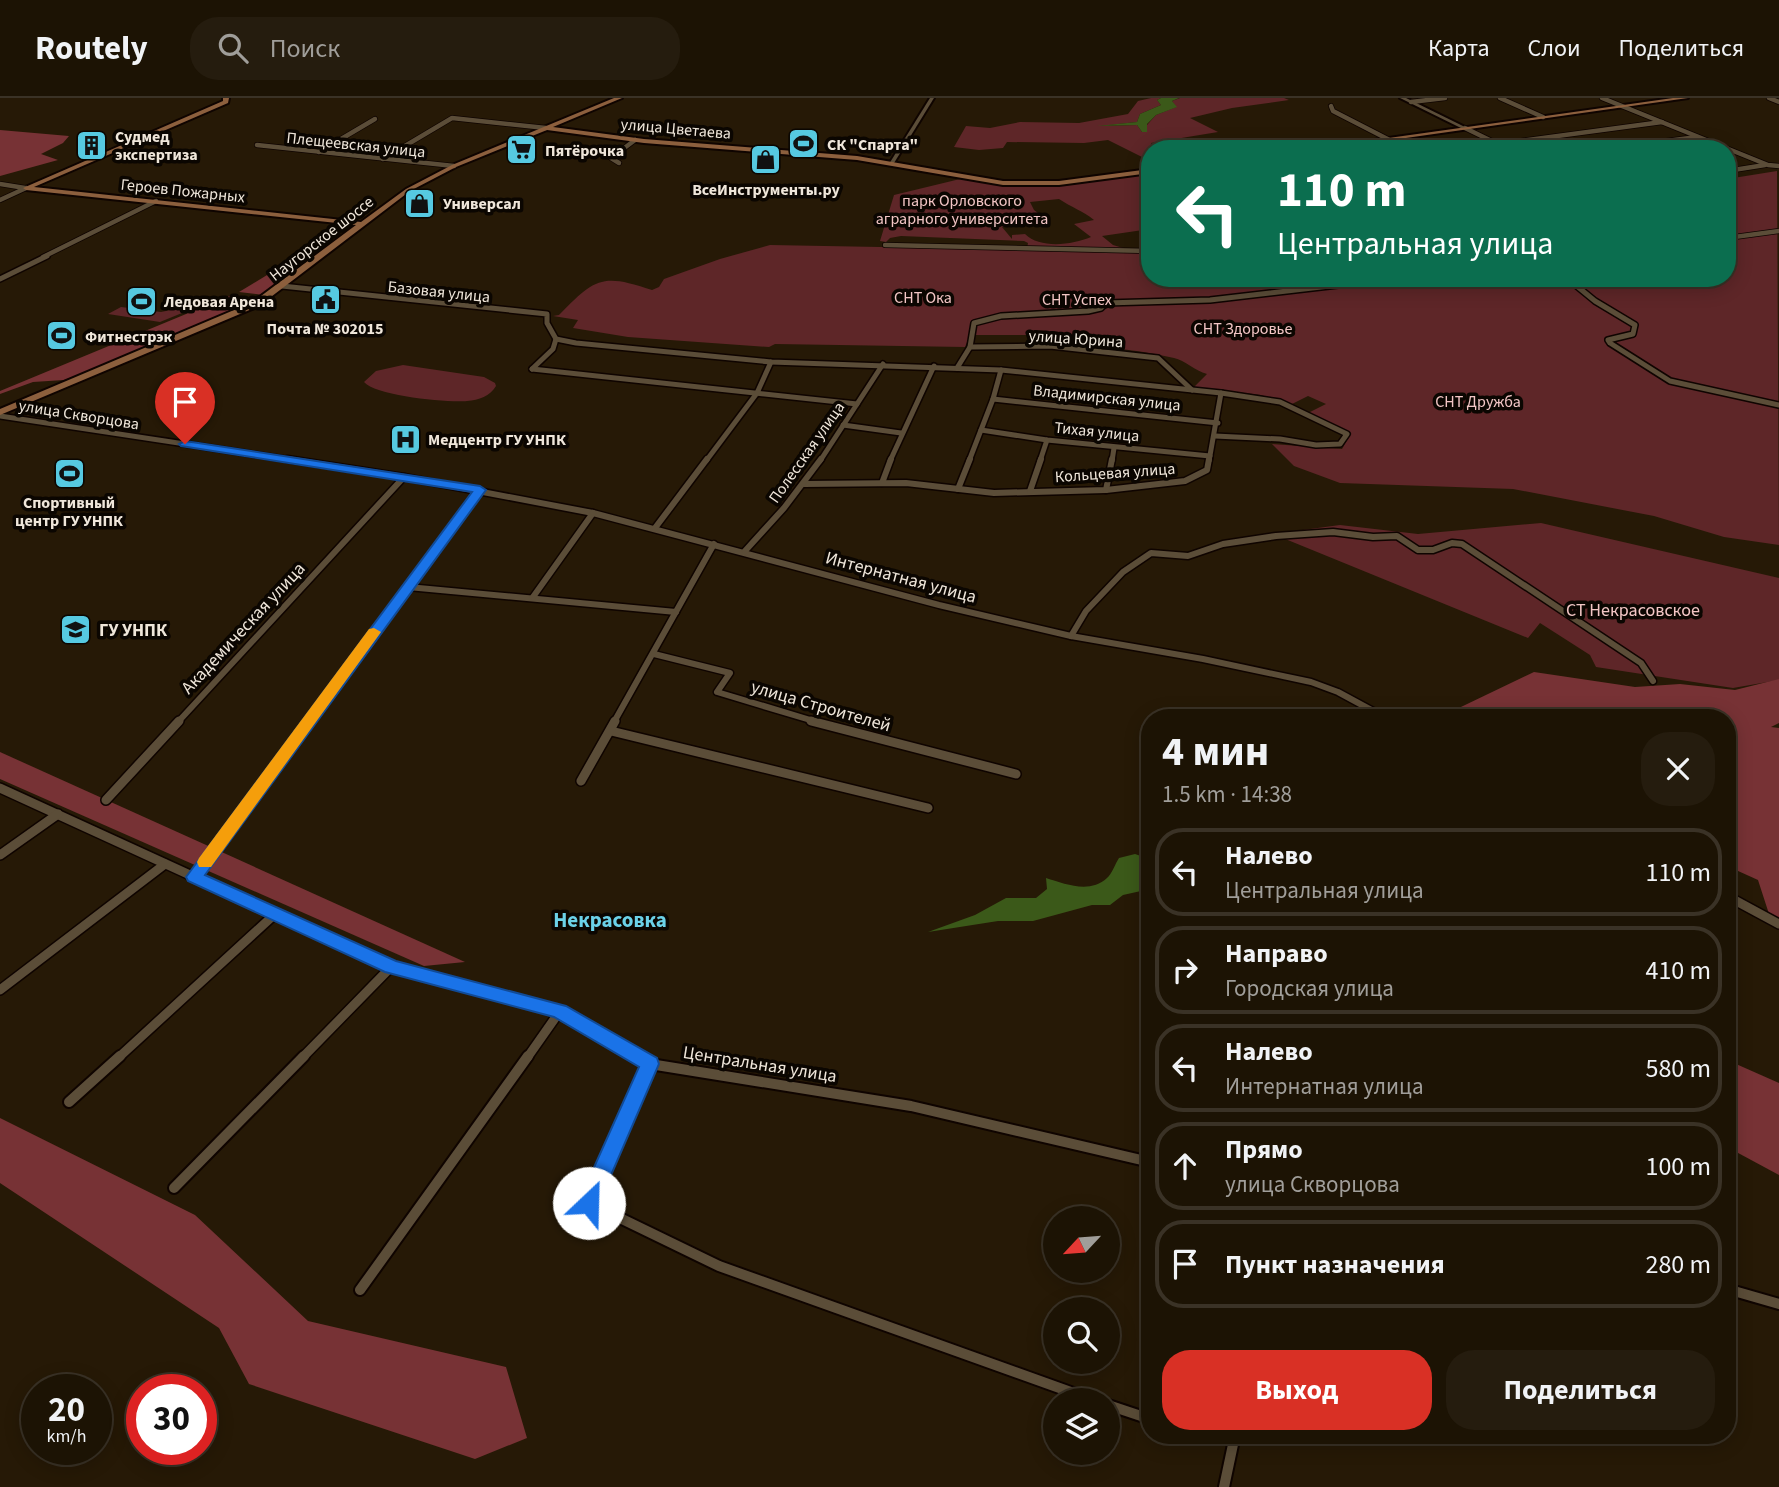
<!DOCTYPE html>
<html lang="ru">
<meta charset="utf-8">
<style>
body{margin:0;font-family:"Source Sans 3",sans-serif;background:#251c0e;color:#f1f3f6;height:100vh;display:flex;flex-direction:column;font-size:26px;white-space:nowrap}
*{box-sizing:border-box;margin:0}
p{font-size:23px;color:#a09e9a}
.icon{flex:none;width:38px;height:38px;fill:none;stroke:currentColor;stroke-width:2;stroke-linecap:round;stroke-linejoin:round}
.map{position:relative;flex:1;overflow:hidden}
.panel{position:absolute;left:1141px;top:611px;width:595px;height:735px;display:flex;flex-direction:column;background:#1c1304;border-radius:28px;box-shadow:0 4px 18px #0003,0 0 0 2px #3a3226}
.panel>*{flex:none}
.hud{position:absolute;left:1141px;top:42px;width:595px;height:147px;border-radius:28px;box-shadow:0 4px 18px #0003,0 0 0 2px #3a3226;background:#0b6e4f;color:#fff;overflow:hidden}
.needle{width:46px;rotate:244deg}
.tools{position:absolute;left:1043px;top:1108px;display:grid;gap:14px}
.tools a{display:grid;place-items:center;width:77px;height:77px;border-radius:50%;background:#1c1304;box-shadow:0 4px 18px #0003,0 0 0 2px #3a3226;font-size:35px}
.speed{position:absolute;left:21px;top:1276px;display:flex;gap:14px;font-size:35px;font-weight:700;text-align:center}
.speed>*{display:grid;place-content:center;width:91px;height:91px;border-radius:50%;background:#1c1304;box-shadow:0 4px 18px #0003,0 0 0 2px #3a3226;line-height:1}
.speed small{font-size:18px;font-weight:400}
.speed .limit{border:10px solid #d22;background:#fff;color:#111}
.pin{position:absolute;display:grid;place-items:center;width:60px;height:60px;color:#fff;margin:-72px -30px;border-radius:50% 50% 50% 0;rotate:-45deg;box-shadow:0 0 7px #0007}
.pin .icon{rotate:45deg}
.me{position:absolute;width:77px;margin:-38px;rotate:24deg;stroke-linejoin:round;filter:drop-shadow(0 0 5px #0008)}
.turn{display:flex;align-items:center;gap:24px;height:147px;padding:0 21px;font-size:32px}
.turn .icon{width:91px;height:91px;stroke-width:2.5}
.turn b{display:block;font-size:49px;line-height:60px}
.round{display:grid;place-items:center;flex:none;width:74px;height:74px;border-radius:28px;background:#251c0e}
.summary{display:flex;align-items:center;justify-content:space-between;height:119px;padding:0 21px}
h1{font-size:42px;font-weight:700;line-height:52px}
.primary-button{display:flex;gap:14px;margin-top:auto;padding:14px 21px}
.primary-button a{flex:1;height:80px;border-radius:28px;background:#d93025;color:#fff;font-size:28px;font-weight:700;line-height:80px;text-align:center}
.primary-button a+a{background:#251c0e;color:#f1f3f6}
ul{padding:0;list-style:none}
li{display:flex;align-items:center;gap:21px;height:88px;margin:0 14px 10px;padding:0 7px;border:4px solid #3a3226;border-radius:28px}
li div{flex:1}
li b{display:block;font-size:26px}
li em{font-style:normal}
header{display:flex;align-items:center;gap:42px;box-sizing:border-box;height:98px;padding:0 35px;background:#1c1304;border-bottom:2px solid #3a3226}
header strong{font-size:33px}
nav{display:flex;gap:38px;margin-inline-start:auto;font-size:24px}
.search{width:490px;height:63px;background:#251c0e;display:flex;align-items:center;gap:18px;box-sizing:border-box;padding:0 24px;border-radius:28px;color:#a09e9a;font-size:26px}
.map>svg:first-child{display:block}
.green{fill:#5e2628;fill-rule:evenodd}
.forest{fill:#773235}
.water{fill:#3b5919}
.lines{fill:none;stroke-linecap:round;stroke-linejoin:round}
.minor-far4-casing{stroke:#0f0400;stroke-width:6}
.minor-far3-casing{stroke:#0f0400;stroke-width:8}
.minor-far2-casing{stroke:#0f0400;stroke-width:9}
.minor-far1-casing{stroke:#0f0400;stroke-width:12}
.minor-casing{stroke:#0f0400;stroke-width:14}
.tertiary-casing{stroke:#0f0400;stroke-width:4}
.secondary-casing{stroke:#0f0400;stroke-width:4}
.minor-far4{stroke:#5b4d38;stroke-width:4.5}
.minor-far3{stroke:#5b4d38;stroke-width:5}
.minor-far2{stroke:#5b4d38;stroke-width:6}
.minor-far1{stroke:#5b4d38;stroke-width:9}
.minor{stroke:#5b4d38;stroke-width:10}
.tertiary{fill:#5b4d38;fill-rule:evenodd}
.secondary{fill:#8c5f3d;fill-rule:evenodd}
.route{fill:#1a73e8;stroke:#114b97;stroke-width:2}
.slow{fill:#f59e0b}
.labels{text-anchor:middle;stroke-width:7;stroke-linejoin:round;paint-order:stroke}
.far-street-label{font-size:16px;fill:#efe6da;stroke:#0b0601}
.far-poi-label{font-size:16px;font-weight:bold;fill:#efe6da;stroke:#0b0601;text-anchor:start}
.far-park-label{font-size:16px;fill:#f3c6c5;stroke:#0b0601}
.street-label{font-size:18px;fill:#efe6da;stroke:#0b0601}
.park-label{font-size:18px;fill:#f3c6c5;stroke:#0b0601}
.poi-label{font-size:18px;font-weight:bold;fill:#efe6da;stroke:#0b0601;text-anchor:start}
.quarter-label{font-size:21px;font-weight:bold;fill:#6bd1e8;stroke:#0b0601}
</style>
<header>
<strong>Routely</strong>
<div class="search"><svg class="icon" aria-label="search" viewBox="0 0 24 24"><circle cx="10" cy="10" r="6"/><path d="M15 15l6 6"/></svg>Поиск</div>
<nav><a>Карта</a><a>Слои</a><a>Поделиться</a></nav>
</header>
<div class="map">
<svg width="1779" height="1389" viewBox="0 0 1779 1389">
<rect width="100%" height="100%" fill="#261906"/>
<g class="green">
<polygon points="1151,0 1161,0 1157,2 1161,7 1140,16 1137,24 1100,28 1137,27 1142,34 1147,34 1147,27 1156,17 1176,9 1172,3 1180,0 1284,0 1289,2 1232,10 1190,20 1218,34 1151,45 1155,51 1150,51 1150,63 1108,42 1084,45 1007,44 1003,50 979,52 954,49 966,28 990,30 1020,24 1079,25 1128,16 1138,3"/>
<path d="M 1777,73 L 1779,447 L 1724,439 L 1654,418 L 1513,391 L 1340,385 L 1294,368 L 1272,346 L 1342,351 L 1350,337 L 1308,315 L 1326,306 L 1308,298 L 1290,307 L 1261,297 L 1194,289 L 1207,276 C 1195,273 1185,262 1174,260 C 1130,250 1081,246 1037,246 L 1034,237 L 970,237 L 965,249 L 775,246 L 769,249 L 628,239 L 573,230 L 578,222 L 553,218 L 559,217 C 595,180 602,175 652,192 L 659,189 L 664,181 L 720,161 L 770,147 L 1150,154 L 1150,180 L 1727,180 L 1727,81 Z"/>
<path d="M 1150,76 L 1150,129 L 1144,128 L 1143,132 L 1102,138 L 1113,147 L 1123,150 L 1027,150 L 1028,145 L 1024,143 L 901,138 L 890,140 L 886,144 L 880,143 L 894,97 L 960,81 L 1018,87 L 1062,88 ZM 1059,101 C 1071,109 1083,113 1094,122 L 1074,126 L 1091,139 C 1072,147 1040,151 1025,136 L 1012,137 L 1012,141 L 1002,129 L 1046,121 L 1034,112 L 1030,104 Z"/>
<polygon points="209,204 160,224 108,216 121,209 161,214"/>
<path d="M 403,267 L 484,279 L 495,285 L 496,288 C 490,298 479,302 467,303 C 448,305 376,298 364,284 L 376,273 Z"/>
<polygon points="1541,425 1779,480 1779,582 1733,590 1596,569 1590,557 1540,525 1528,540 1273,436 1340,427 1418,436"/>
</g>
<g class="forest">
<polygon points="0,32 69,38 63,45 41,56 58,62 0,78"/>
<polygon points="300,158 314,158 264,197 239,194 272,174 282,174 302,160"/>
<polygon points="232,197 256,200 256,203 103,268 64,282 33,284 0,296 0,293"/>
<polygon points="1534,574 1635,589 1680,586 1735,592 1779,581 1779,625 1771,629 1779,630 1779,822 1769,816 1758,782 1727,768 1727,620 1438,620"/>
<polygon points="0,654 465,864 424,868 0,681"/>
<polygon points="1727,962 1779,985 1779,1077 1727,1049"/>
<polygon points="0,1020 195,1117 308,1223 506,1269 527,1340 475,1361 249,1286 219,1230 0,1085"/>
</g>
<g class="water">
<polygon points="1161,0 1179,0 1172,3 1177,9 1156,17 1147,26 1147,34 1142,34 1137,27 1097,28 1137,24 1140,16 1161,7 1157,2"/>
<path d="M 1135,756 L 1150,761 L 1150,791 L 1123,797 L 1110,807 L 1092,807 L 1033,823 L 998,823 L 928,834 L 975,817 L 1006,800 L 1036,800 L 1047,791 L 1046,780 C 1065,786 1090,796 1107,780 C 1112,776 1115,766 1119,760 Z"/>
</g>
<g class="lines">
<defs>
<g id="minor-far4">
<polyline points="1500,0 1543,19"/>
<polyline points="1602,0 1768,67 1779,68"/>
<polyline points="1769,0 1779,4"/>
<polyline points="1411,4 1445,0"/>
<polyline points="1331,8 1333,13 1407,51"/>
<polyline points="1465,30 1508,51"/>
<polyline points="1498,46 1662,24"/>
<polyline points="257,47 454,68"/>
<polyline points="1606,51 1697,39"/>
<polyline points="319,54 375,21"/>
<polyline points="383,61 452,20 546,30"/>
<polyline points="619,65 611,60 635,42"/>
<polyline points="1727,73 1765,67"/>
<polyline points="0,86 25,90"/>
<polyline points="0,102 26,90"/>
<polyline points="1727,140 1779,133"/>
<polyline points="885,147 1150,153"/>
<polyline points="43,159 156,103"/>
</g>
<g id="minor-far3">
<polyline points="1567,180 1595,203 1635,227 1633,236 1608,242 1610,245 1670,283 1779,307"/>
<polyline points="0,181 47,158"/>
<polyline points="282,188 547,216 547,225 556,241 576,245 771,264 1001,272 1221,295 1209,363"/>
<polyline points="970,249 1050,248 1158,260 1192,292"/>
<polyline points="957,270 970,249 974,225 1001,218 1088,213 1101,210 1106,205 1210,202 1398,180"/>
<polyline points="532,271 857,306"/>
<polyline points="532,271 553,251 556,241"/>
<polyline points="993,301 1218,325"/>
<polyline points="0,318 298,363"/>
<polyline points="843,327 901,335"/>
<polyline points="981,332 1047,342 1210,358"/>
<polyline points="1215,338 1280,341 1316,347 1340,346 1347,336 1280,304 1221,295"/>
<polyline points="706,363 757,295 771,264"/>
<polyline points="820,363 883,266"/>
<polyline points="890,363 934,268"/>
<polyline points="969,363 993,301 1001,272"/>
<polyline points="1040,363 1047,342"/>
<polyline points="1112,363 1114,350"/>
</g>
<g id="minor-far2">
<polyline points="287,361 404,379 593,415 939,507 1071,538 1203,561 1311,584 1338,594 1386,620"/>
<polyline points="882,385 891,361"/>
<polyline points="804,386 906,385 994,395 1106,392 1185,383 1207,372 1209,361"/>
<polyline points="958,391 970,361"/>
<polyline points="1106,392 1112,361"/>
<polyline points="1030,393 1041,361"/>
<polyline points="655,430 707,361"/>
<polyline points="745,453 784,410 821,361"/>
<polyline points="408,489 676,514"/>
<polyline points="533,499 593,415"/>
<polyline points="1071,538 1086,513 1123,474 1151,455 1188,458 1223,446 1276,438 1333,434 1373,439 1397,438 1418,452 1433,452 1452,445 1462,446 1641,565 1653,583"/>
<polyline points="654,556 730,575 717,594 817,624"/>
<polyline points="178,624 404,379"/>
<polyline points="308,624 480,392"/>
<polyline points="614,624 714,446"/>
</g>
<g id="minor-far1">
<polyline points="811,623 1016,676"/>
<polyline points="611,633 928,710"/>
<polyline points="581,683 615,623"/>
<polyline points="0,690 391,869 560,913 639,960"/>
<polyline points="106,702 179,623"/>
<polyline points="0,757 58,716"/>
<polyline points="194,779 310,623"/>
<polyline points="1727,798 1779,826"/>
<polyline points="0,892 165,766"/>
<polyline points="118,960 275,816"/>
<polyline points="302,960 391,869"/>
<polyline points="527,960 560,913"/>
</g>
<g id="minor">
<polyline points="636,958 650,966 911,1008 1150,1064"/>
<polyline points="650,966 589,1105 719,1168 1093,1302"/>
<polyline points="69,1004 120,958"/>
<polyline points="174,1090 304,958"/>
<polyline points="1727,1191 1779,1206"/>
<polyline points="360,1192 528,958"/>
<polyline points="1108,1307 1150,1321"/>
<polyline points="1212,1337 1234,1343"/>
<polyline points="1224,1389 1235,1337"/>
</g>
<g id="tertiary">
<polygon points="930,0 934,0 894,65 889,66"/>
<polygon points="1400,0 1406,0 1467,30 1463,31"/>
</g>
<g id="secondary">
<polygon points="223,0 229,0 228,5 34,89 361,124 406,91 452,67 614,0 622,0 553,29 644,41 857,58 1003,83 1059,83 1150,71 1150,75 1059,87 1003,87 857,62 644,45 547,32 456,69 410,93 259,208 0,317 0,311 253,204 356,127 26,92 23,90 223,3"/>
<polygon points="1673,0 1688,0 1328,51 1310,51"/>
</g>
</defs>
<use href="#minor-far4" class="minor-far4-casing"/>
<use href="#minor-far3" class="minor-far3-casing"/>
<use href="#minor-far2" class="minor-far2-casing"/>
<use href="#minor-far1" class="minor-far1-casing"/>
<use href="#minor" class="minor-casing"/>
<use href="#tertiary" class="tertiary-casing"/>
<use href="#secondary" class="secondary-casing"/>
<use href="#minor-far4" class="minor-far4"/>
<use href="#minor-far3" class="minor-far3"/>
<use href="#minor-far2" class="minor-far2"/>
<use href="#minor-far1" class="minor-far1"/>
<use href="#minor" class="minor"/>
<use href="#tertiary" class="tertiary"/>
<use href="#secondary" class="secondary"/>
</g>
<polygon class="route" points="185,343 480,388 486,392 205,777 396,863 566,908 657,960 659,966 596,1112 589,1115 581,1112 578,1105 639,969 554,919 385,874 188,783 186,779 472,394 181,348 179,346"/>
<polygon class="slow" points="374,530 381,534 211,769 199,769 197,764 199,760 369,531"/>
<defs>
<symbol id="stadium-square" viewBox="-11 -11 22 22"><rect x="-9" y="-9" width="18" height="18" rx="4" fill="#56c9e1" stroke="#0b0601"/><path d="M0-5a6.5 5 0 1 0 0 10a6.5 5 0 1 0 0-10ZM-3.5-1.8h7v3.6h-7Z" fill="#111"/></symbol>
<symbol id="building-square" viewBox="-11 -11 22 22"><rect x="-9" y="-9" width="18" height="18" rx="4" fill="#56c9e1" stroke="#0b0601"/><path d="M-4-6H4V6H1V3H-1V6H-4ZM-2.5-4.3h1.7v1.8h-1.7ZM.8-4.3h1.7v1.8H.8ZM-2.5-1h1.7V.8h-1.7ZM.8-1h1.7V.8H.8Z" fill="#111"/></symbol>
<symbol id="supermarket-square" viewBox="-11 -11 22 22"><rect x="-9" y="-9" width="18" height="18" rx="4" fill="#56c9e1" stroke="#0b0601"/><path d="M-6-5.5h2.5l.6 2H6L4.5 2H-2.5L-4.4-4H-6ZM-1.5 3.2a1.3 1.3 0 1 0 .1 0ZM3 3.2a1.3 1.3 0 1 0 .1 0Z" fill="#111"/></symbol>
<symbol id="shop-square" viewBox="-11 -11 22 22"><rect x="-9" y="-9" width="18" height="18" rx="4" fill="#56c9e1" stroke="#0b0601"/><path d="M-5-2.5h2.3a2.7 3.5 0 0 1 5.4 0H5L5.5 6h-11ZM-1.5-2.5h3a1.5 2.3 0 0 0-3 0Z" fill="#111"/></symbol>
<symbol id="civic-square" viewBox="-11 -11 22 22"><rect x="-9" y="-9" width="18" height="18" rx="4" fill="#56c9e1" stroke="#0b0601"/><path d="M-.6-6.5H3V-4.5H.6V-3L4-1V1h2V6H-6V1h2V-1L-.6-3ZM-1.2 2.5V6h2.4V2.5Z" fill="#111"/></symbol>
<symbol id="hospital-square" viewBox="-11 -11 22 22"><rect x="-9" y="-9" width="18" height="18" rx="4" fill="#56c9e1" stroke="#0b0601"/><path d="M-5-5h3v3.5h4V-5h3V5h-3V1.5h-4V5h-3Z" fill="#111"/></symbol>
<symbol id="university-square" viewBox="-11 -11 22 22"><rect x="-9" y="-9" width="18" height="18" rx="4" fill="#56c9e1" stroke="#0b0601"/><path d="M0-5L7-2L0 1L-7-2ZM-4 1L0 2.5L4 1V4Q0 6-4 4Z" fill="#111"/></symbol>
</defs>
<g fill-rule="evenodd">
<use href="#stadium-square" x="786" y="28" width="35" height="35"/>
<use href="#building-square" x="74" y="30" width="35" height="35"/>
<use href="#supermarket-square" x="504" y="34" width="35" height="35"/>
<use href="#shop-square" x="748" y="44" width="35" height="35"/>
<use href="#shop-square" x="402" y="88" width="35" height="35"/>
<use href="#civic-square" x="308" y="184" width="35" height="35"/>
<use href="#stadium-square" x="124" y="186" width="35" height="35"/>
<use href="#stadium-square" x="44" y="220" width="35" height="35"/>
<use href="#hospital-square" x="388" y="324" width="35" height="35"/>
<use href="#stadium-square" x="52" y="358" width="35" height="35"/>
<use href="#university-square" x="58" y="514" width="35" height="35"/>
</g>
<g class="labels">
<g class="far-street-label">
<text transform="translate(676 30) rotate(5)" y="6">улица Цветаева</text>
<text transform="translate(356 46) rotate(6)" y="6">Плещеевская улица</text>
<text transform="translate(183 92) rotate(6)" y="6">Героев Пожарных</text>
<text transform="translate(321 140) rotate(-38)" y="6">Наугорское шоссе</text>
<text transform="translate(439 193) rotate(6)" y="6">Базовая улица</text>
<text transform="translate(1076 240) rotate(4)" y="6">улица Юрина</text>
<text transform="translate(1107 299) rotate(6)" y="6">Владимирская улица</text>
<text transform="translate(79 316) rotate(9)" y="6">улица Скворцова</text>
<text transform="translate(1097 333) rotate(6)" y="6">Тихая улица</text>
<text transform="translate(806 354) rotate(-55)" y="6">Полесская улица</text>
<text transform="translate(1115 374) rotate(-4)" y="6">Кольцевая улица</text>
</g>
<g class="far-poi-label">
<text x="115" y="44">Судмед<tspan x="115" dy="18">экспертиза</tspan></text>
<text x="827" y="52">СК "Спарта"</text>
<text x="545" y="58">Пятёрочка</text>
<text x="766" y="97" text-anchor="middle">ВсеИнструменты.ру</text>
<text x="443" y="111">Универсал</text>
<text x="164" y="209">Ледовая Арена</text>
<text x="325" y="236" text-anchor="middle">Почта № 302015</text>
<text x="85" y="244">Фитнестрэк</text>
<text x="428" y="347">Медцентр ГУ УНПК</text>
<text x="69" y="410" text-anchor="middle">Спортивный<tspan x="69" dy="18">центр ГУ УНПК</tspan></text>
</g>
<g class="far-park-label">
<text x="962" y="108">парк Орловского<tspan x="962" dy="18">аграрного университета</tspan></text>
<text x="923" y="205">СНТ Ока</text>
<text x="1077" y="207">СНТ Успех</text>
<text x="1243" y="236">СНТ Здоровье</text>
<text x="1478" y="309">СНТ Дружба</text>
</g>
<g class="street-label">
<text transform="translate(901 479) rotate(15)" y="6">Интернатная улица</text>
<text transform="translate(243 530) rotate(-47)" y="6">Академическая улица</text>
<text transform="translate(821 608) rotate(16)" y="6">улица Строителей</text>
<text transform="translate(760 966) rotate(9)" y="6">Центральная улица</text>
</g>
<g class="park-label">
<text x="1633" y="518">СТ Некрасовское</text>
</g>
<g class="poi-label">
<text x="99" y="538">ГУ УНПК</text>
</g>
<g class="quarter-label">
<text x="610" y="829">Некрасовка</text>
</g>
</g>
</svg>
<div class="tools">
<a><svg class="needle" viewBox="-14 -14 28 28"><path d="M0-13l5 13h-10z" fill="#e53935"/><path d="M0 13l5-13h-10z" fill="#a09e9a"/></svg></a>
<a><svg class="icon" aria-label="search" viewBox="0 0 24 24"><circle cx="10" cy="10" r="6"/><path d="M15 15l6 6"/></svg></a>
<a><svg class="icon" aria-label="layers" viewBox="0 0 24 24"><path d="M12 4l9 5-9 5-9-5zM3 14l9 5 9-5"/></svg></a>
</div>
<div class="speed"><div>20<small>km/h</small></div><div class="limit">30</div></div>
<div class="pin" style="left:185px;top:346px;background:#d93025"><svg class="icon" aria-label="arrive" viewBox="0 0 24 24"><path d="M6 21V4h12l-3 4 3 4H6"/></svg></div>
<svg class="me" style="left:589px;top:1105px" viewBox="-20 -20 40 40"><circle r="19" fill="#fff"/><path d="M0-13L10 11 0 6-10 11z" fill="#1a73e8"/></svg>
<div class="hud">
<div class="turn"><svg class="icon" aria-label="left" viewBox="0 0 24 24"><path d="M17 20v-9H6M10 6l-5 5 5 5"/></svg><div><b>110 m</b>Центральная улица</div></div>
</div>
<section class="panel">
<div class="summary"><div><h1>4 мин</h1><p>1.5 km · 14:38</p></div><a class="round"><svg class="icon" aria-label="close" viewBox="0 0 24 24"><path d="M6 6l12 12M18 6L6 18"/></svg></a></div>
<ul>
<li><svg class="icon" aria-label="left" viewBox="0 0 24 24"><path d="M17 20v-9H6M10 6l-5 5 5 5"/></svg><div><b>Налево</b><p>Центральная улица</p></div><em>110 m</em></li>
<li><svg class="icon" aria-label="right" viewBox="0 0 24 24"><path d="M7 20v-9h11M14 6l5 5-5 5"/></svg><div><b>Направо</b><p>Городская улица</p></div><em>410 m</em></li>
<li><svg class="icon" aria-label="left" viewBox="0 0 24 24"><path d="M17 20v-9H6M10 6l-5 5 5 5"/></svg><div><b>Налево</b><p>Интернатная улица</p></div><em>580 m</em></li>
<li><svg class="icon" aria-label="ahead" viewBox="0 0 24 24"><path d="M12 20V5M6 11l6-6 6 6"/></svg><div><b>Прямо</b><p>улица Скворцова</p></div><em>100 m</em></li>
<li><svg class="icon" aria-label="arrive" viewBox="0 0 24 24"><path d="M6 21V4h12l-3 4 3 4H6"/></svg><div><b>Пункт назначения</b></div><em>280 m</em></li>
</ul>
<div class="primary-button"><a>Выход</a><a>Поделиться</a></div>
</section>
</div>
